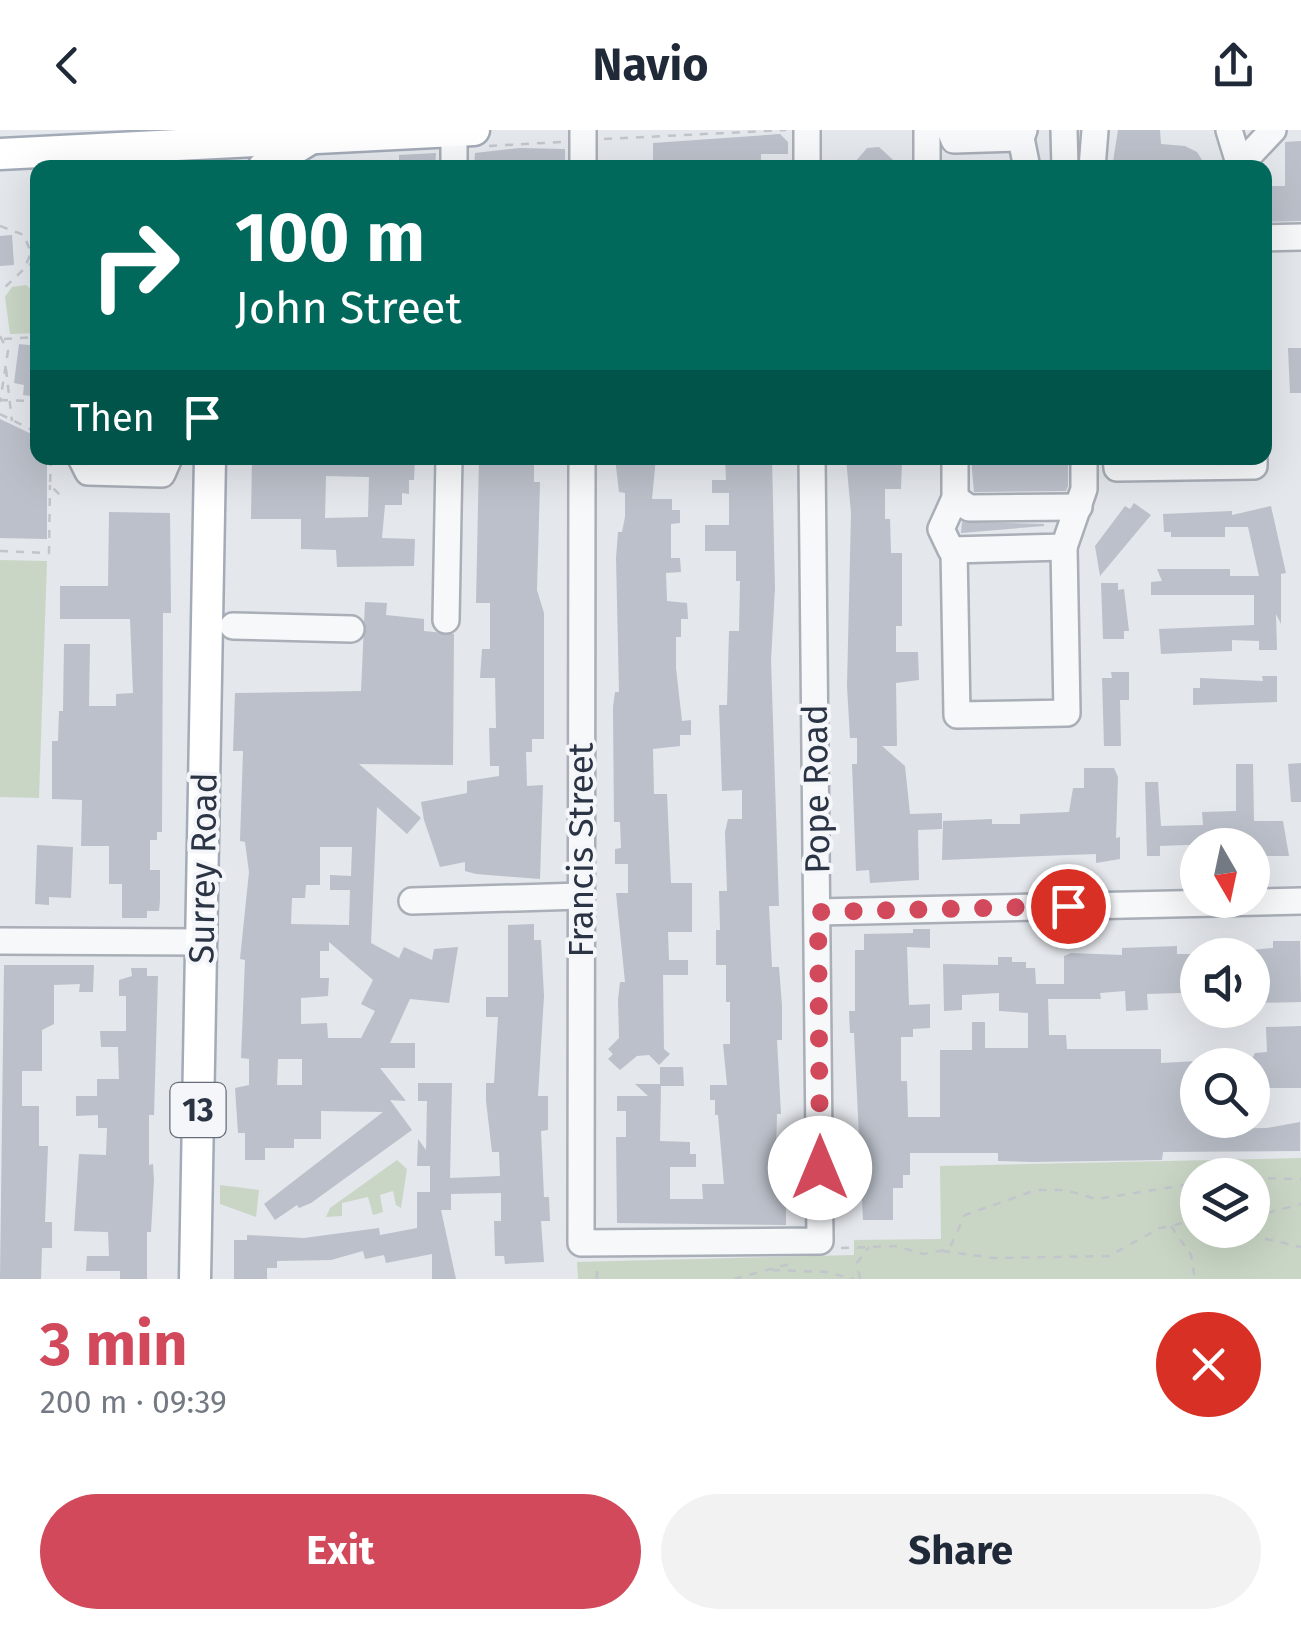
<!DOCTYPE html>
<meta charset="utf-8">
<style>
body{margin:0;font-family:"Fira Sans",sans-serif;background:#f2f2f3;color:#1f2937;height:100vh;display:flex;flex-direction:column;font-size:38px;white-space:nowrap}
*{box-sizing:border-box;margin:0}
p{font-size:32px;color:#747a83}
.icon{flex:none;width:55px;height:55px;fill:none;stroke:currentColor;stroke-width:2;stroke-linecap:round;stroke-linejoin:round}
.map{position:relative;height:1149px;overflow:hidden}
.details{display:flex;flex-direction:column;background:#fff;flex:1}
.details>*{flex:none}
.top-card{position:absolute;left:30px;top:30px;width:1242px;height:305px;border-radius:20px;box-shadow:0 10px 40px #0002;background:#00695c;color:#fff;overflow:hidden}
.needle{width:65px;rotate:171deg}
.buttons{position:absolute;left:1180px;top:698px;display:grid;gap:20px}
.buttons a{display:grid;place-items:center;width:90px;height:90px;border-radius:50%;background:#fff;box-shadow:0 10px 40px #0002;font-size:50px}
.pin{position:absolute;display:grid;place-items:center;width:85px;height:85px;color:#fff;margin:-42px;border:5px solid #fff;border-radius:50%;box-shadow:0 2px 10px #0007}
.me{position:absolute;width:110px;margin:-55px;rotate:0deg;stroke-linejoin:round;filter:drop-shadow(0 0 8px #0008)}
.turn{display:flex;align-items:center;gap:35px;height:210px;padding:0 40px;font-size:45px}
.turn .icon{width:130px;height:130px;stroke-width:2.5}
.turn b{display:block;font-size:70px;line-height:85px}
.then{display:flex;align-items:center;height:95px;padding:0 40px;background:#0003;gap:20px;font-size:38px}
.round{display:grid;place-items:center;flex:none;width:105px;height:105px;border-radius:52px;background:#f2f2f3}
.headline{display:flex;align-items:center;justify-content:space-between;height:170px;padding:0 40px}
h1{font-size:60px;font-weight:700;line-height:75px;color:#d1495b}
.cta{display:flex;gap:20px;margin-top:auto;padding:20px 40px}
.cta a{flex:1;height:115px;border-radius:60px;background:#d1495b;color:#fff;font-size:40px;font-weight:700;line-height:115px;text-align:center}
.cta a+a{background:#f2f2f3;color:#1f2937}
header{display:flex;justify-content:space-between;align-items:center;height:130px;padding:0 40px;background:#fff;font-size:45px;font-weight:700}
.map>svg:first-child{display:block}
.green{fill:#c9d6c5;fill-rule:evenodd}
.building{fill:#bbc0ca;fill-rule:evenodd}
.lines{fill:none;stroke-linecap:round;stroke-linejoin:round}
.minor-casing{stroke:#a9aeb7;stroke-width:30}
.major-casing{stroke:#a3abb8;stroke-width:35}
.path{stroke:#c2c5cb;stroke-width:2.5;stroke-dasharray:8 8;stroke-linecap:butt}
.minor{stroke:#f7f8fa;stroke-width:25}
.major{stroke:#fff;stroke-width:30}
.route{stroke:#d1495b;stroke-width:18;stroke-dasharray:0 32.4}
.labels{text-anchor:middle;stroke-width:8;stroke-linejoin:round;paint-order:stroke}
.shield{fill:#f4f6f9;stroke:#676e7b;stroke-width:2.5}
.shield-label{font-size:32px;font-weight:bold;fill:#2b3445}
.street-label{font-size:35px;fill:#2b3445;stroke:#f4f6f9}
</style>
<header><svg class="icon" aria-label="back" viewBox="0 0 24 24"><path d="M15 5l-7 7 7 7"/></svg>Navio<svg class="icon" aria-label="share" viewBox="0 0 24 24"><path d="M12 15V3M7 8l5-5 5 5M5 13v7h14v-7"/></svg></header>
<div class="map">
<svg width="1301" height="1149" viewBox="0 0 1301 1149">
<rect width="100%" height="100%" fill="#e4e7ec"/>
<g class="green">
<polygon points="26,155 37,164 37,203 10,204 5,167 12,157"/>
<polygon points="0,430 47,431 39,668 0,667"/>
<path d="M 1301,1028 L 1301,1149 L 578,1149 L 577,1132 L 854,1125 L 854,1110 L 941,1109 L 940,1036 ZM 1198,1045 L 1252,1045 L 1252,1100 L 1198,1100 Z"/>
<polygon points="397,1030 407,1039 401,1078 396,1075 393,1061 380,1065 383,1082 373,1085 368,1067 342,1073 342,1086 326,1087 330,1078"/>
<polygon points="220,1055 259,1060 256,1087 220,1074"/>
</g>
<g class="building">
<polygon points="1118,0 1160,0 1161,14 1185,16 1197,22 1207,38 1112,38"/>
<polygon points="780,4 788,12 788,24 761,24 761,38 653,38 653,13"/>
<polygon points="1301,11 1301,91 1265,92 1265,56 1285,56 1285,12"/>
<polygon points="879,17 902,38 850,38 867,18"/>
<polygon points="520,18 565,19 565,38 474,38 475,23"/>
<polygon points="436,23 435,38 399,38 399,25"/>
<polygon points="12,105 14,135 0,136 0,106"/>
<polygon points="19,214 38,216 38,267 23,265 24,255 14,253"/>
<polygon points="1288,218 1301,218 1301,263 1290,263"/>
<polygon points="0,289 38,307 38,328 47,328 47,409 0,408"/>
<path d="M 252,328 L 415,328 L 414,350 L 409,350 L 409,364 L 402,363 L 402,375 L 385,375 L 382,408 L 415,409 L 414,436 L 337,437 L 336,420 L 301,419 L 301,389 L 251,389 ZM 326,346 L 369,347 L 368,387 L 325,388 Z"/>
<polygon points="479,328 534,329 534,352 540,352 537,460 544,483 544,609 532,609 532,622 526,622 527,656 543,655 540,749 476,744 465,741 465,732 440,737 424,690 421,672 467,663 467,651 499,646 499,636 490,636 489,598 496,598 495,548 480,548 482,519 490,519 490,473 476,473"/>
<polygon points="615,328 656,328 652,369 672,369 672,380 680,380 680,393 671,394 671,428 680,428 681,442 666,443 667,471 687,473 688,489 681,489 681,507 676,507 676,538 682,591 691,590 691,605 680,605 680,616 653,619 654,664 667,664 671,753 692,753 692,802 668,802 669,830 688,830 688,845 663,845 664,919 670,924 659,935 649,925 637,926 620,940 608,929 613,924 608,919 619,908 618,870 620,852 625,852 616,763 628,763 628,734 615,734 615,719 621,718 620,692 614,692 613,577 615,562 619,562 616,428 618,402 622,402 625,387 625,363 619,362"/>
<polygon points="725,328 772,328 775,458 771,530 779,776 769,776 772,837 779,837 782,875 782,910 777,910 781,984 777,984 775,1064 786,1064 786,1095 617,1093 616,1007 626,1007 626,981 617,981 617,966 648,966 635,954 660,954 660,937 683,937 684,956 661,956 660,1011 690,1012 690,1024 696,1024 696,1037 670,1037 670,1069 703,1069 702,1054 724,1054 718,985 715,985 715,970 710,970 710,955 727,955 723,914 730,914 730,872 726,872 726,835 716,835 716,800 720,800 719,761 727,761 725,702 728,689 742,689 742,660 722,661 719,575 727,575 729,501 739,501 740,451 736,451 736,421 705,421 705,395 729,395 729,363 712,363 712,350 726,350"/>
<polygon points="846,328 889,328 890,331 902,333 901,359 885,359 885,389 890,389 891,423 902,423 902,496 896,496 896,522 918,522 919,550 896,553 897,616 882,616 905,636 910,684 942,683 942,699 918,700 919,750 870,753 869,740 856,741 852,634 857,634 857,608 850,608 847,556 851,383"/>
<polygon points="971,328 1068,328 1068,356 1066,361 974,362"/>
<polygon points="1134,373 1151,385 1100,446 1095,416 1125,376 1130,379"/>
<polygon points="1271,376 1286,443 1281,444 1281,494 1276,484 1277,520 1259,520 1259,511 1232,510 1232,521 1161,524 1159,499 1254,495 1254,465 1151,465 1151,452 1162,451 1157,439 1230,439 1230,446 1259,446 1248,397 1225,397 1225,407 1171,407 1171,402 1164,402 1163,384 1232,381 1232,385"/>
<polygon points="109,382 170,383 171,483 163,483 162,702 157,702 157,710 150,710 150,740 160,740 160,771 159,781 147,781 147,788 122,788 122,754 109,754 109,716 81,716 82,670 52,669 52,611 58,611 59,581 63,581 64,514 90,514 89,576 116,576 116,564 133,563 130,489 60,489 60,456 108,456"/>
<polygon points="962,392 1044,394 1044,396 961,403"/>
<polygon points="1101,453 1118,453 1118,460 1124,459 1129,501 1124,501 1124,509 1103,509"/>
<path d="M 365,472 L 387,473 L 386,485 L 424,489 L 424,501 L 454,504 L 453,635 L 359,634 L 421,688 L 407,704 L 377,677 L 371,813 L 399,828 L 404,817 L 432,830 L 434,819 L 458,817 L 449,873 L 410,869 L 390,913 L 415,913 L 415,938 L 380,938 L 406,971 L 390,970 L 412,1000 L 311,1073 L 299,1078 L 297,1075 L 275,1090 L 264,1074 L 383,982 L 321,981 L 321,1009 L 294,1009 L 294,1018 L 265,1018 L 265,1030 L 245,1030 L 245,1003 L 238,1003 L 235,958 L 249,955 L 249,929 L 241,928 L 245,830 L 240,829 L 249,742 L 245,712 L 240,711 L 243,621 L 233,621 L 235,563 L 361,561 ZM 320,717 L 352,717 L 351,746 L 330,745 L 330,760 L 350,760 L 349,795 L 291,794 L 292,768 L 305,768 L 306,755 L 320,755 ZM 329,812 L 373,850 L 361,874 L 375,881 L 361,908 L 328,908 L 327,893 L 301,894 L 301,868 L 328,866 L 329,848 L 320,848 L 320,821 L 329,821 ZM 278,929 L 302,929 L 302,955 L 277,955 Z"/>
<polygon points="1111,542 1129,542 1129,570 1120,570 1121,616 1104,616 1102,548 1112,548"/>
<polygon points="1262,546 1277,546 1277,572 1193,575 1193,558 1200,558 1200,548 1263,551"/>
<polygon points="1301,633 1301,672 1291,672 1288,634"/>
<polygon points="1236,634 1253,634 1254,691 1283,691 1289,726 1255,726 1255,715 1185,715 1160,716 1160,726 1147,726 1145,652 1158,652 1161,696 1203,695 1202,682 1236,681"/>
<polygon points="1084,638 1114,638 1118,647 1116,708 1120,707 1120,729 1096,733 1096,724 942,730 943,691 992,689 992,694 1020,694 1020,684 1069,682 1073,658 1084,658"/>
<polygon points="37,715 73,717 71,768 49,767 49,775 35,774"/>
<polygon points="534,794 534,810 541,810 544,866 538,966 548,966 548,1000 541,1001 544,1067 549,1067 550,1091 541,1091 544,1132 505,1134 504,1126 495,1126 494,1091 501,1091 501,1063 451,1064 451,1080 441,1080 456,1149 432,1149 432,1124 386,1133 384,1125 365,1129 363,1121 331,1130 277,1131 277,1138 267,1138 267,1149 234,1149 234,1110 247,1110 247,1105 304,1108 379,1098 380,1105 417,1098 417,1062 430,1062 430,1036 417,1036 418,1009 426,1020 427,971 418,971 418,953 452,953 450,1048 500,1046 499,1022 492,1022 486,971 486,953 494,953 498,887 486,887 486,867 508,867 508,795"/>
<polygon points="913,799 930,799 930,818 907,817 909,875 930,874 930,898 913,899 913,907 901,907 901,951 907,951 908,987 940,987 940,920 972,920 972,892 985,892 985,918 1028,918 1028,883 999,881 999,863 962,865 962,880 944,881 943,834 998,835 998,827 1012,827 1012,832 1026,832 1026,838 1035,838 1036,854 1064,854 1064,826 1071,823 1122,825 1122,818 1177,816 1177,824 1198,824 1198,846 1189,847 1189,857 1181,857 1181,863 1147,864 1148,880 1126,881 1125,861 1100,863 1101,869 1048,869 1049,905 1066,905 1067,919 1161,919 1161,933 1198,931 1198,999 1267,998 1300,992 1300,1021 1163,1022 1162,1030 1032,1032 998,1031 998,1023 910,1023 910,1045 903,1045 903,1058 893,1058 893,1090 863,1090 854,903 850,903 849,881 855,881 855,820 864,820 864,804 913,803"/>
<polygon points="1273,811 1300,811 1301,872 1252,873 1252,820 1273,818"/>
<polygon points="4,835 94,835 93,862 79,862 80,854 54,855 54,894 42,900 42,941 22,941 22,976 39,976 39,1016 48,1016 45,1092 52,1092 52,1118 42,1118 41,1149 0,1149"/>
<polygon points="131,838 147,838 147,846 158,846 154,985 149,985 149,1035 153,1034 154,1051 151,1102 147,1102 147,1149 120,1149 120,1141 86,1141 87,1126 109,1126 108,1102 74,1101 79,1024 106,1025 107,998 98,998 98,985 76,986 76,966 97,966 97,949 119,949 118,917 101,917 100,901 126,901 126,866 119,866 119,850 132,846"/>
<polygon points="1301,896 1301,958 1252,958 1252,929 1255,923 1267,922 1266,897"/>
</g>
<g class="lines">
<defs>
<g id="minor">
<polyline points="583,0 583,38"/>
<polyline points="807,0 807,38"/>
<polyline points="927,0 927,38"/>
<polyline points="950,0 954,10 1021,8 1024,0"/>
<polyline points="1064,0 1065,38"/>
<polyline points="1229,0 1239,33"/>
<polyline points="454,1 454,38"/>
<polyline points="1021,8 1027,38"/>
<polyline points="1092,38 1095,0"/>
<polyline points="1237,38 1273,0"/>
<polyline points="1265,108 1301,107"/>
<polyline points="81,328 88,342 162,344 169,328"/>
<polyline points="582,328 581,1113 820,1111 812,328"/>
<polyline points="955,328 955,368 941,399 951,420 1064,417 1084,359 1084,328"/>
<polyline points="1116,328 1117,338 1254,336 1254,328"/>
<polyline points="955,368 969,378 1079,377"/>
<polyline points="954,420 957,585 1067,583 1064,417"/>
<polyline points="446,490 449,328"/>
<polyline points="233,496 351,499"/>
<polyline points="412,771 581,766"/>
<polyline points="818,782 1301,771"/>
<polyline points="0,811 202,812"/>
</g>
<g id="major">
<polyline points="0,24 474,0"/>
<polyline points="263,38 310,9"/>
<polyline points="195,1149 210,328"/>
</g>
</defs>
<use href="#minor" class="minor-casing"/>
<use href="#major" class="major-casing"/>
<g class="path">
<polyline points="604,9 786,0"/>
<polyline points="489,16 561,12"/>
<polyline points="0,96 24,105 31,123 24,139 0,162"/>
<polyline points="29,134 38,138"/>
<polyline points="0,206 8,221 0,272"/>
<polyline points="4,209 38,207"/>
<polyline points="6,239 12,291"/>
<polyline points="0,270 38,271"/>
<polyline points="0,284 38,303"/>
<polyline points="51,328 50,355 63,368"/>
<polyline points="0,421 49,423 50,355"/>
<polyline points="1252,1048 1301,1049"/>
<polyline points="1252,1087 1301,1074"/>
<polyline points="1171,1096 1191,1125 1195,1149"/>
<polyline points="1252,1100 1262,1108 1301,1117"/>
<polyline points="841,1118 897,1116 923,1124 940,1121 951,1115 965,1085 1036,1060 1065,1060 1096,1069 1198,1053"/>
<polyline points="942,1121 994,1128 1109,1126 1160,1098 1198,1090"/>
<polyline points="772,1140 826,1142 854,1149"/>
<polyline points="597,1149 597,1136"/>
<polyline points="734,1149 793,1133"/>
<polyline points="860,1149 857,1133 869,1117"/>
</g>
<use href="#minor" class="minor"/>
<use href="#major" class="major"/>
</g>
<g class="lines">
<polyline class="route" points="820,1038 818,782 1068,776"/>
</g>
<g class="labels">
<rect class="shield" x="170.5" y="953" width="55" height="54" rx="8"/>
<g class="shield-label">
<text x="198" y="991">13</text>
</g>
<g class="street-label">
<text transform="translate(816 659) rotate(-91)" y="12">Pope Road</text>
<text transform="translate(581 720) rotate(-90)" y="12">Francis Street</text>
<text transform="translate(203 738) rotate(-89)" y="12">Surrey Road</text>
</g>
</g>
</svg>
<div class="buttons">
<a><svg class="needle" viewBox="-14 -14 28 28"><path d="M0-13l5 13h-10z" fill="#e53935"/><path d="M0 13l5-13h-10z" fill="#747a83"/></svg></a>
<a><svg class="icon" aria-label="sound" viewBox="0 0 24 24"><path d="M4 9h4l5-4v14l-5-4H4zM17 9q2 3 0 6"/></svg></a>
<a><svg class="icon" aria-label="search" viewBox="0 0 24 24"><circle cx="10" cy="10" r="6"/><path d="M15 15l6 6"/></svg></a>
<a><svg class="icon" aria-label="layers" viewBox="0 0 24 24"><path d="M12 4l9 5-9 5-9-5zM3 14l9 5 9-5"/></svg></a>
</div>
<div class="pin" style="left:1068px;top:776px;background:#d93025"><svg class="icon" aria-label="arrive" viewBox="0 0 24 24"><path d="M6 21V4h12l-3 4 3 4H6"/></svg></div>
<svg class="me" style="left:820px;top:1038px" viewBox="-20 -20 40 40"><circle r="19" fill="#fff"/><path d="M0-13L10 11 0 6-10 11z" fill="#d1495b"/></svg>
<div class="top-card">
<div class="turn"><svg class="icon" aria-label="right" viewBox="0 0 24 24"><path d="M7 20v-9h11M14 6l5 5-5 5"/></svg><div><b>100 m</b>John Street</div></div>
<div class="then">Then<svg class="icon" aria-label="arrive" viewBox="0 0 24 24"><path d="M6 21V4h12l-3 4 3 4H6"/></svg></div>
</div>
</div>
<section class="details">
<div class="headline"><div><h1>3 min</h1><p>200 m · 09:39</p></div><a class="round" style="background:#d93025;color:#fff"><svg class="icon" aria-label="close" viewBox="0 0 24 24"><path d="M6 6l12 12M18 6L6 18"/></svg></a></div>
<div class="cta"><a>Exit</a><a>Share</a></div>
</section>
